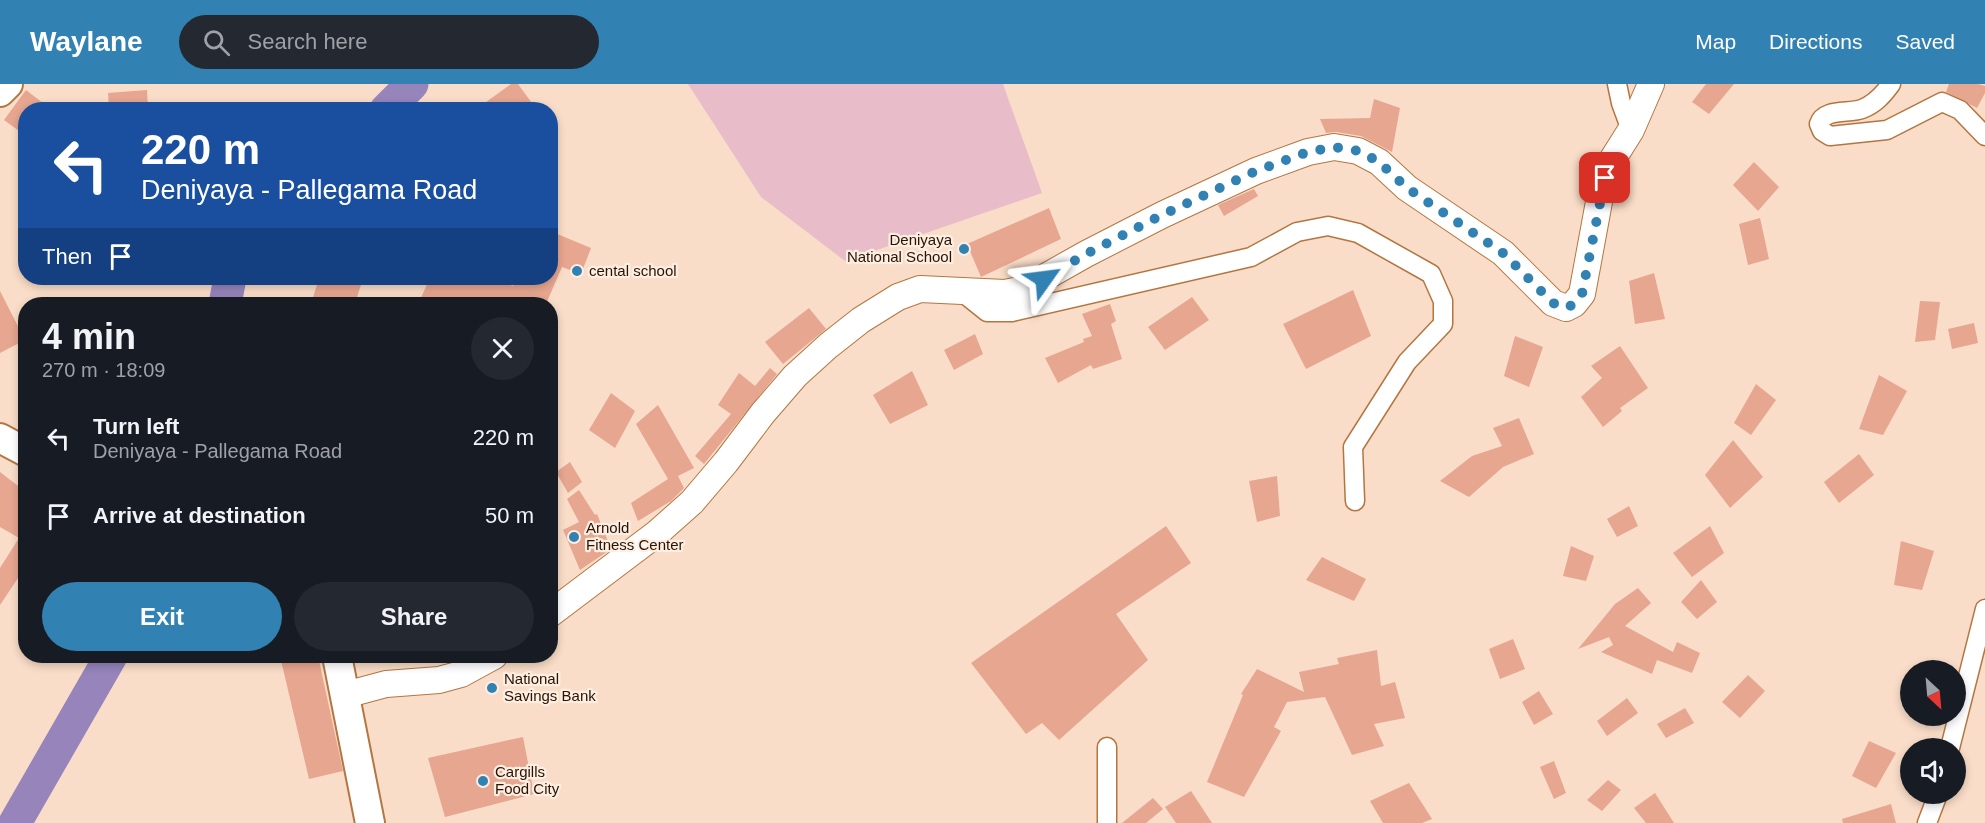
<!DOCTYPE html>
<meta charset="utf-8">
<style>
body{margin:0;font-family:Arial,sans-serif;background:#242831;color:#f1f3f6;height:100vh;display:flex;flex-direction:column;font-size:22px;white-space:nowrap}
*{box-sizing:border-box;margin:0}
p{font-size:20px;color:#9ea1a6}
.icon{flex:none;width:33px;height:33px;fill:none;stroke:currentColor;stroke-width:2;stroke-linecap:round;stroke-linejoin:round}
.map{position:relative;flex:1;overflow:hidden}
.details{position:absolute;left:18px;top:213px;width:540px;height:366px;display:flex;flex-direction:column;background:#171b24;border-radius:24px;box-shadow:0 3px 9px #0003}
.details>*{flex:none}
.hud{position:absolute;left:18px;top:18px;width:540px;height:183px;border-radius:24px;box-shadow:0 3px 9px #0003;background:#1a4fa0;color:#fff;overflow:hidden}
.needle{width:39px;rotate:154deg}
.controls{position:absolute;left:1900px;top:576px;display:grid;gap:12px}
.controls a{display:grid;place-items:center;width:66px;height:66px;border-radius:50%;background:#171b24;box-shadow:0 3px 9px #0003;font-size:30px}
.pin{position:absolute;display:grid;place-items:center;width:51px;height:51px;color:#fff;margin:-26px;border-radius:12px;box-shadow:0 3px 9px #0006}
.me{position:absolute;width:66px;margin:-33px;rotate:59deg;stroke-linejoin:round;filter:drop-shadow(0 0 4px #0008)}
.turn{display:flex;align-items:center;gap:21px;height:126px;padding:0 24px;font-size:27px}
.turn .icon{width:78px;height:78px;stroke-width:2.5}
.turn b{display:block;font-size:42px;line-height:51px}
.then{display:flex;align-items:center;height:57px;padding:0 24px;background:#0003;gap:12px;font-size:22px}
.round{display:grid;place-items:center;flex:none;width:63px;height:63px;border-radius:32px;background:#242831}
.head{display:flex;align-items:center;justify-content:space-between;height:102px;padding:0 24px}
h1{font-size:36px;font-weight:800;line-height:45px}
.cta{display:flex;gap:12px;margin-top:auto;padding:12px 24px}
.cta a{flex:1;height:69px;border-radius:36px;background:#3181b3;color:#fff;font-size:24px;font-weight:800;line-height:69px;text-align:center}
.cta a+a{background:#242831;color:#f1f3f6}
ul{padding:0;list-style:none}
li{display:flex;align-items:center;gap:18px;height:78px;padding:0 24px}
li div{flex:1}
li b{display:block;font-size:22px}
li em{font-style:normal}
header{display:flex;align-items:center;gap:36px;box-sizing:border-box;height:84px;padding:0 30px;background:#3181b3;color:#fff}
header strong{font-size:28px}
nav{display:flex;gap:33px;margin-inline-start:auto;font-size:21px}
.search{width:420px;height:54px;background:#242831;display:flex;align-items:center;gap:15px;box-sizing:border-box;padding:0 21px;border-radius:33px;color:#9ea1a6;font-size:22px}
.map>svg:first-child{display:block}
.green{fill:#e8bdc9}
.lines{fill:none;stroke-linecap:round;stroke-linejoin:round}
.river{stroke:#9684bb;stroke-width:33}
.building{fill:#e7a690}
.minor-casing{stroke:#b47640;stroke-width:21}
.secondary-casing{stroke:#b47640;stroke-width:28}
.primary-casing{stroke:#b47640;stroke-width:32}
.minor{stroke:#fff;stroke-width:18}
.secondary{stroke:#fff;stroke-width:26}
.primary{stroke:#fff;stroke-width:28}
.route{stroke:#3181b3;stroke-width:10;stroke-dasharray:0 18}
.poi-dot{fill:#3181b3;stroke:#fceee3;stroke-width:2}
.labels{text-anchor:middle;stroke-width:4.5;stroke-linejoin:round;paint-order:stroke}
.poi-label{font-size:15px;fill:#2b1300;stroke:#fceee3;text-anchor:start}
</style>
<header>
<strong>Waylane</strong>
<div class="search"><svg class="icon" aria-label="search" viewBox="0 0 24 24"><circle cx="10" cy="10" r="6"/><path d="M15 15l6 6"/></svg>Search here</div>
<nav><a>Map</a><a>Directions</a><a>Saved</a></nav>
</header>
<div class="map">
<svg width="1985" height="739" viewBox="0 0 1985 739">
<rect width="100%" height="100%" fill="#f9ddc8"/>
<polygon class="green" points="688,0 1003,0 1042,109 845,177 761,113"/>
<g class="lines">
<g class="river">
<polyline points="386,26 412,0"/>
<polyline points="225,220 230,194"/>
<polyline points="15,739 111,572"/>
</g>
</g>
<g class="building">
<polygon points="511,0 518,0 537,26 475,26"/>
<polygon points="1706,0 1734,0 1709,30 1692,18"/>
<polygon points="1949,0 1978,0 1985,2 1985,9 1977,24 1946,8"/>
<polygon points="26,6 52,26 26,26 26,52 4,36"/>
<polygon points="147,6 148,26 109,26 108,9"/>
<polygon points="1374,15 1400,24 1392,68 1361,52 1336,48 1326,49 1320,35 1370,34"/>
<polygon points="1754,78 1779,103 1758,127 1733,101"/>
<polygon points="1254,105 1258,112 1224,132 1218,121"/>
<polygon points="1049,124 1061,155 981,193 967,160"/>
<polygon points="1760,134 1769,175 1748,181 1739,140"/>
<polygon points="550,147 591,164 581,190 562,183 546,220 418,220 430,194 493,194 513,202 517,194 550,194"/>
<polygon points="1654,189 1665,235 1635,240 1629,197"/>
<polygon points="319,194 363,194 355,220 311,220"/>
<polygon points="1353,206 1371,252 1306,285 1283,240"/>
<polygon points="0,207 25,256 0,269"/>
<polygon points="1192,213 1209,236 1165,266 1148,243"/>
<polygon points="1920,217 1940,218 1935,256 1915,258"/>
<polygon points="1110,220 1116,237 1111,240 1122,275 1093,285 1091,281 1058,299 1045,274 1084,258 1083,255 1092,252 1082,230"/>
<polygon points="809,224 826,245 783,280 765,258"/>
<polygon points="1974,239 1978,259 1952,265 1948,245"/>
<polygon points="975,250 983,270 954,286 944,266"/>
<polygon points="1515,252 1543,263 1529,303 1504,292"/>
<polygon points="1620,262 1648,304 1620,324 1622,327 1603,343 1581,313 1602,294 1591,282"/>
<polygon points="770,284 777,290 704,380 695,372 731,330 718,321 739,289 755,302"/>
<polygon points="912,287 928,321 890,340 873,311"/>
<polygon points="1879,291 1907,307 1883,351 1859,345"/>
<polygon points="1756,300 1776,316 1751,351 1734,339"/>
<polygon points="611,309 635,327 615,364 589,346"/>
<polygon points="658,321 694,384 678,392 684,404 671,417 638,437 631,419 668,395 636,340"/>
<polygon points="1519,334 1534,370 1503,383 1469,413 1440,397 1472,372 1502,362 1493,344"/>
<polygon points="1733,356 1763,393 1730,424 1705,391"/>
<polygon points="1859,370 1874,391 1839,419 1824,398"/>
<polygon points="570,378 582,398 568,409 556,388"/>
<polygon points="0,388 26,408 26,482 0,521 0,484 19,454 0,443"/>
<polygon points="1277,392 1280,432 1257,438 1249,397"/>
<polygon points="579,406 595,431 597,430 611,465 580,486 563,446 579,438 567,415"/>
<polygon points="1629,422 1638,442 1617,453 1607,435"/>
<polygon points="1166,442 1191,479 1116,530 1148,576 1059,656 1042,639 1026,650 971,579"/>
<polygon points="1710,442 1724,469 1692,493 1673,469"/>
<polygon points="1901,457 1934,467 1922,506 1894,501"/>
<polygon points="1571,462 1594,472 1586,497 1563,492"/>
<polygon points="1322,473 1366,495 1354,517 1306,496"/>
<polygon points="1701,496 1717,518 1697,535 1681,518"/>
<polygon points="1638,504 1651,519 1625,542 1673,568 1677,558 1700,569 1692,589 1657,576 1652,590 1601,568 1613,561 1609,553 1578,565 1615,520"/>
<polygon points="1513,555 1525,585 1500,595 1489,565"/>
<polygon points="1377,566 1381,602 1395,598 1405,634 1374,640 1384,662 1352,671 1325,613 1287,618 1274,643 1281,647 1244,713 1207,698 1243,611 1241,610 1257,585 1304,608 1299,588 1339,580 1337,574"/>
<polygon points="280,572 318,572 343,687 309,695"/>
<polygon points="1748,591 1765,607 1740,634 1722,618"/>
<polygon points="1539,607 1553,630 1534,641 1522,618"/>
<polygon points="1627,614 1638,629 1607,652 1597,637"/>
<polygon points="1685,624 1694,639 1666,654 1657,640"/>
<polygon points="523,653 534,710 445,733 428,674"/>
<polygon points="1869,657 1896,669 1876,704 1852,692"/>
<polygon points="1554,677 1566,709 1554,715 1540,683"/>
<polygon points="1608,696 1621,706 1602,727 1587,716"/>
<polygon points="1409,699 1432,735 1422,739 1383,739 1370,717"/>
<polygon points="1191,707 1212,739 1176,739 1165,723"/>
<polygon points="1655,709 1674,739 1646,739 1634,724"/>
<polygon points="1153,714 1163,725 1146,739 1122,739"/>
<polygon points="1891,720 1896,739 1843,739 1842,735"/>
</g>
<g class="lines">
<defs>
<g id="minor">
<polyline points="1617,0 1621,19 1631,46"/>
<path d="M 1891,0 C 1883,11 1875,20 1862,25 C 1849,30 1824,24 1819,40 L 1822,47 L 1830,52 L 1887,46 L 1942,18 L 1960,26 L 1985,52"/>
<polyline points="962,208 987,228 1012,228 1251,173 1297,148 1328,142 1358,149 1431,190 1443,217 1443,240 1407,278 1353,363 1355,417"/>
<polyline points="1950,664 1985,525"/>
<polyline points="1107,739 1107,663"/>
<polyline points="1927,739 1938,710"/>
</g>
<g id="secondary">
<polyline points="550,530 656,450 692,418 726,378 763,329 795,292 828,262 861,236 898,213 920,205 1005,209 1024,205 1086,170 1162,131 1256,87 1308,68 1334,63 1358,67 1379,78 1407,104 1503,169 1553,219 1566,224 1574,220 1582,210 1601,107 1609,81 1631,46 1651,0"/>
<polyline points="345,611 386,600 439,596 461,590 494,572"/>
</g>
<g id="primary">
<polyline points="0,8 8,0"/>
<polyline points="0,354 26,368"/>
<polyline points="337,572 370,739"/>
</g>
</defs>
<use href="#minor" class="minor-casing"/>
<use href="#secondary" class="secondary-casing"/>
<use href="#primary" class="primary-casing"/>
<use href="#minor" class="minor"/>
<use href="#secondary" class="secondary"/>
<use href="#primary" class="primary"/>
</g>
<g class="lines">
<polyline class="route" points="1044,195 1086,170 1162,131 1256,87 1308,68 1334,63 1359,67 1379,78 1407,104 1503,169 1553,219 1566,224 1574,220 1582,210 1605,94"/>
</g>
<g class="poi-dot">
<circle cx="964" cy="165" r="6"/>
<circle cx="577" cy="187" r="6"/>
<circle cx="574" cy="453" r="6"/>
<circle cx="492" cy="604" r="6"/>
<circle cx="483" cy="697" r="6"/>
</g>
<g class="labels">
<g class="poi-label">
<text x="952" y="161" text-anchor="end">Deniyaya<tspan x="952" dy="17">National School</tspan></text>
<text x="589" y="192">cental school</text>
<text x="586" y="449">Arnold<tspan x="586" dy="17">Fitness Center</tspan></text>
<text x="504" y="600">National<tspan x="504" dy="17">Savings Bank</tspan></text>
<text x="495" y="693">Cargills<tspan x="495" dy="17">Food City</tspan></text>
</g>
</g>
</svg>
<div class="controls">
<a><svg class="needle" viewBox="-14 -14 28 28"><path d="M0-13l5 13h-10z" fill="#e53935"/><path d="M0 13l5-13h-10z" fill="#9ea1a6"/></svg></a>
<a><svg class="icon" aria-label="sound" viewBox="0 0 24 24"><path d="M4 9h4l5-4v14l-5-4H4zM17 9q2 3 0 6"/></svg></a>
</div>
<div class="pin" style="left:1605px;top:94px;background:#d93025"><svg class="icon" aria-label="arrive" viewBox="0 0 24 24"><path d="M6 21V4h12l-3 4 3 4H6"/></svg></div>
<svg class="me" style="left:1044px;top:195px" viewBox="-20 -20 40 40"><path d="M0-17L14 15 0 8-14 15z" fill="#3181b3" stroke="#fff" stroke-width="4"/></svg>
<div class="hud">
<div class="turn"><svg class="icon" aria-label="left" viewBox="0 0 24 24"><path d="M17 20v-9H6M10 6l-5 5 5 5"/></svg><div><b>220 m</b>Deniyaya - Pallegama Road</div></div>
<div class="then">Then<svg class="icon" aria-label="arrive" viewBox="0 0 24 24"><path d="M6 21V4h12l-3 4 3 4H6"/></svg></div>
</div>
<section class="details">
<div class="head"><div><h1>4 min</h1><p>270 m · 18:09</p></div><a class="round"><svg class="icon" aria-label="close" viewBox="0 0 24 24"><path d="M6 6l12 12M18 6L6 18"/></svg></a></div>
<ul>
<li><svg class="icon" aria-label="left" viewBox="0 0 24 24"><path d="M17 20v-9H6M10 6l-5 5 5 5"/></svg><div><b>Turn left</b><p>Deniyaya - Pallegama Road</p></div><em>220 m</em></li>
<li><svg class="icon" aria-label="arrive" viewBox="0 0 24 24"><path d="M6 21V4h12l-3 4 3 4H6"/></svg><div><b>Arrive at destination</b></div><em>50 m</em></li>
</ul>
<div class="cta"><a>Exit</a><a>Share</a></div>
</section>
</div>
